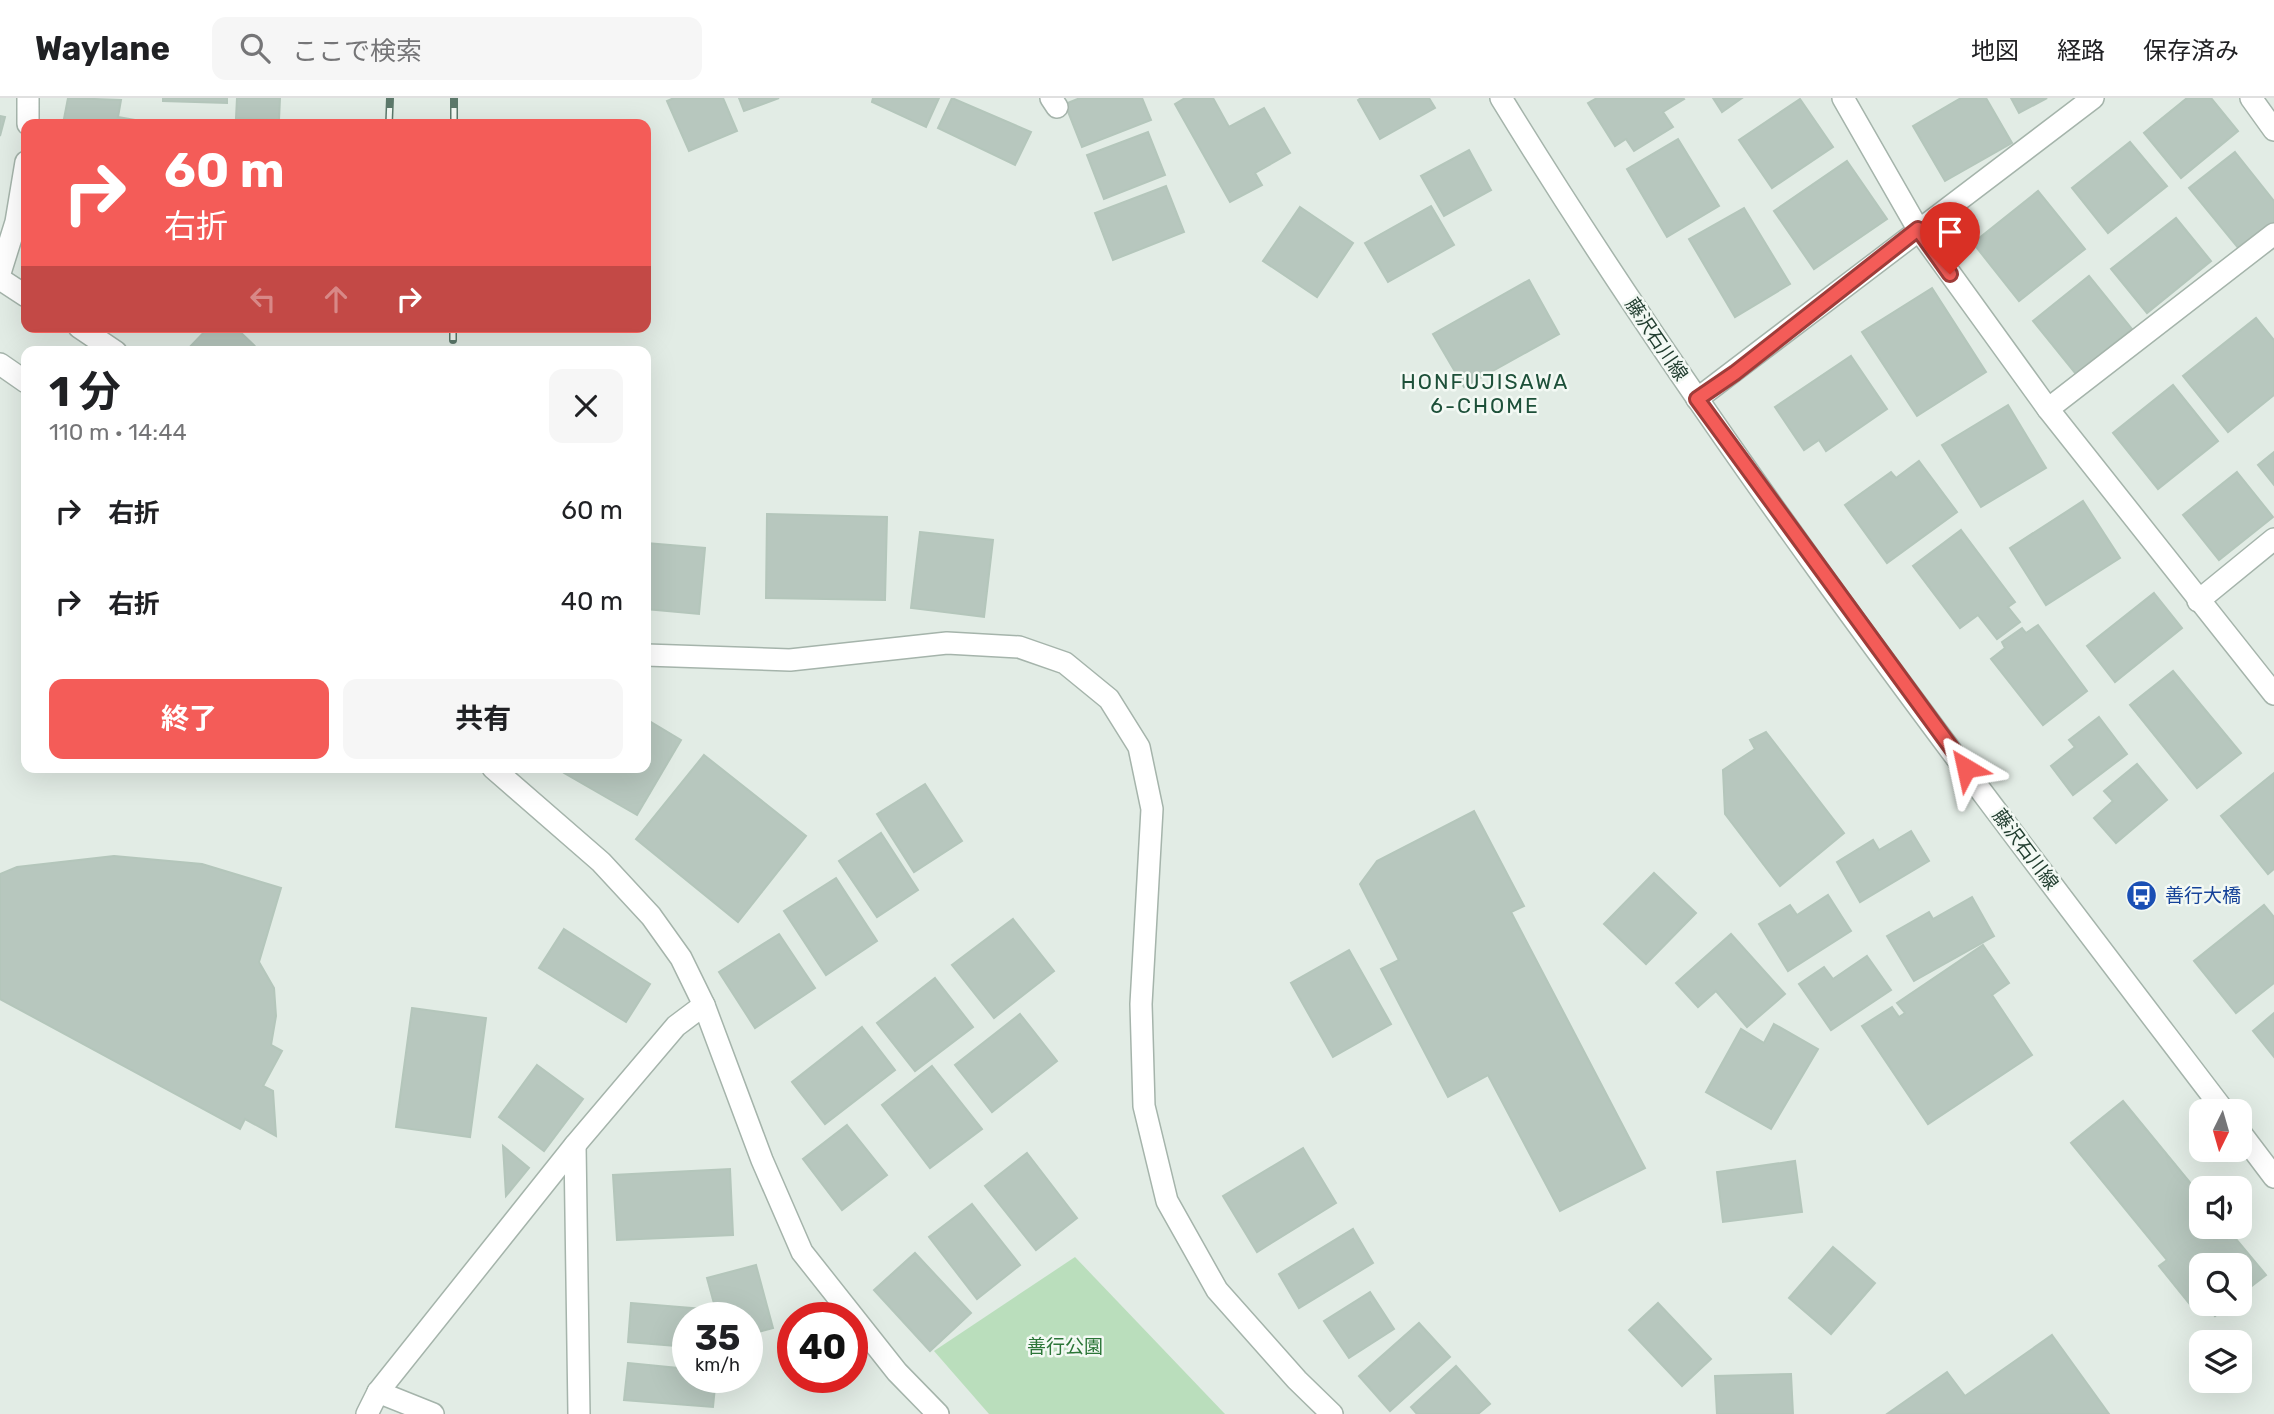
<!DOCTYPE html>
<html lang="ja">
<meta charset="utf-8">
<style>
body{margin:0;font-family:Rubik,"Noto Sans JP",sans-serif;background:#f6f6f6;color:#202124;height:100vh;display:flex;flex-direction:column;font-size:26px;white-space:nowrap}
*{box-sizing:border-box;margin:0}
p{font-size:23px;color:#757577}
.icon{flex:none;width:38px;height:38px;fill:none;stroke:currentColor;stroke-width:2;stroke-linecap:round;stroke-linejoin:round}
.map{position:relative;flex:1;overflow:hidden}
.sheet{position:absolute;left:21px;top:248px;width:630px;height:427px;display:flex;flex-direction:column;background:#fff;border-radius:14px;box-shadow:0 7px 28px #0002}
.sheet>*{flex:none}
.top-card{position:absolute;left:21px;top:21px;width:630px;height:214px;border-radius:14px;box-shadow:0 7px 28px #0002;background:#f45c58;color:#fff;overflow:hidden}
.needle{width:46px;rotate:185deg}
.fabs{position:absolute;left:2189px;top:1001px;display:grid;gap:14px}
.fabs a{display:grid;place-items:center;width:63px;height:63px;border-radius:14px;background:#fff;box-shadow:0 7px 28px #0002;font-size:35px}
.speed{position:absolute;left:672px;top:1204px;display:flex;gap:14px;font-size:35px;font-weight:700;text-align:center}
.speed>*{display:grid;place-content:center;width:91px;height:91px;border-radius:50%;background:#fff;box-shadow:0 7px 28px #0002;line-height:1}
.speed small{font-size:18px;font-weight:400}
.speed .limit{border:10px solid #d22;background:#fff;color:#111}
.pin{position:absolute;display:grid;place-items:center;width:60px;height:60px;color:#fff;margin:-72px -30px;border-radius:50% 50% 50% 0;rotate:-45deg;box-shadow:0 0 7px #0007}
.pin .icon{rotate:45deg}
.me{position:absolute;width:77px;margin:-38px;rotate:324deg;stroke-linejoin:round;filter:drop-shadow(0 0 5px #0008)}
.turn{display:flex;align-items:center;gap:24px;height:147px;padding:0 28px;font-size:32px}
.turn .icon{width:91px;height:91px;stroke-width:2.5}
.turn b{display:block;font-size:49px;line-height:60px}
.lanes{display:flex;align-items:center;height:66px;padding:0 28px;background:#0003;justify-content:center;gap:35px;direction:ltr}
.lanes .off{opacity:.35}
.round{display:grid;place-items:center;flex:none;width:74px;height:74px;border-radius:14px;background:#f6f6f6}
.summary{display:flex;align-items:center;justify-content:space-between;height:119px;padding:0 28px}
h1{font-size:42px;font-weight:700;line-height:52px}
.button{display:flex;gap:14px;margin-top:auto;padding:14px 28px}
.button a{flex:1;height:80px;border-radius:14px;background:#f45c58;color:#fff;font-size:28px;font-weight:700;line-height:80px;text-align:center}
.button a+a{background:#f6f6f6;color:#202124}
ul{padding:0;list-style:none}
li{display:flex;align-items:center;gap:21px;height:91px;padding:0 28px}
li div{flex:1}
li b{display:block;font-size:26px}
li em{font-style:normal}
header{display:flex;align-items:center;gap:42px;box-sizing:border-box;height:98px;padding:0 35px;background:#fff;border-bottom:2px solid #e0e0e0}
header strong{font-size:33px}
nav{display:flex;gap:38px;margin-inline-start:auto;font-size:24px}
.search{width:490px;height:63px;background:#f6f6f6;display:flex;align-items:center;gap:18px;box-sizing:border-box;padding:0 24px;border-radius:14px;color:#757577;font-size:26px}
.map>svg:first-child{display:block}
.green{fill:#badebc}
.building{fill:#b7c7be;stroke:#b4c6bb;stroke-width:2}
.lines{fill:none;stroke-linecap:round;stroke-linejoin:round}
.minor-casing{stroke:#a5b4ab;stroke-width:24}
.minor{stroke:#fff;stroke-width:21}
.rail-casing{stroke:#5c796b;stroke-width:8}
.rail{stroke:#f3f9f4;stroke-width:5;stroke-dasharray:16;stroke-linecap:butt}
.route-casing{stroke:#9f3c39;stroke-width:18}
.route{stroke:#f45c58;stroke-width:12}
.labels{text-anchor:middle;stroke-width:5;stroke-linejoin:round;paint-order:stroke}
.street-label{font-size:19px;fill:#223e30;stroke:#f3f9f4}
.transit-label{font-size:19px;fill:#164399;stroke:#f3f9f4;text-anchor:start}
.park-label{font-size:19px;fill:#2b7537;stroke:#f3f9f4}
.neighbourhood-label{font-size:21px;letter-spacing:2px;fill:#1d5039;stroke:#f3f9f4}
</style>
<header>
<strong>Waylane</strong>
<div class="search"><svg class="icon" aria-label="search" viewBox="0 0 24 24"><circle cx="10" cy="10" r="6"/><path d="M15 15l6 6"/></svg>ここで検索</div>
<nav><a>地図</a><a>経路</a><a>保存済み</a></nav>
</header>
<div class="map">
<svg width="2274" height="1316" viewBox="0 0 2274 1316">
<rect width="100%" height="100%" fill="#e2ece5"/>
<polygon class="green" points="1075,1159 1225,1316 989,1316 934,1253"/>
<g class="building">
<polygon points="68,0 121,2 118,19 158,26 63,26"/>
<polygon points="163,0 227,0 227,5 163,3"/>
<polygon points="237,0 280,0 279,22 236,20"/>
<polygon points="674,0 723,0 737,33 689,53 667,3"/>
<polygon points="739,0 779,0 744,13"/>
<polygon points="873,0 939,0 926,29 872,4"/>
<polygon points="952,0 1031,34 1015,67 938,30"/>
<polygon points="1080,0 1142,0 1151,22 1082,49 1065,6"/>
<polygon points="1185,0 1213,0 1229,29 1264,10 1290,55 1255,75 1262,87 1230,104 1175,6"/>
<polygon points="1361,0 1429,0 1435,10 1380,41 1358,2"/>
<polygon points="1597,0 1683,0 1684,1 1663,14 1673,29 1634,53 1626,41 1615,48 1588,5"/>
<polygon points="1713,0 1742,0 1722,14"/>
<polygon points="1961,0 1986,0 2012,45 1945,83 1913,28"/>
<polygon points="2011,0 2047,0 2019,15"/>
<polygon points="2187,0 2211,0 2238,33 2181,80 2144,35"/>
<polygon points="1800,1 1833,49 1772,90 1739,42"/>
<polygon points="0,18 5,19 0,38"/>
<polygon points="1148,34 1165,77 1104,101 1087,57"/>
<polygon points="1678,41 1719,108 1667,139 1627,71"/>
<polygon points="2130,44 2167,88 2108,135 2072,90"/>
<polygon points="1469,52 1491,92 1444,118 1421,78"/>
<polygon points="2235,54 2274,103 2274,125 2240,152 2189,90"/>
<polygon points="1847,63 1887,121 1814,171 1774,113"/>
<polygon points="1166,88 1184,134 1113,162 1095,115"/>
<polygon points="2038,93 2085,151 2019,203 1973,145"/>
<polygon points="1431,108 1454,147 1388,184 1365,145"/>
<polygon points="1300,109 1353,145 1317,199 1263,163"/>
<polygon points="1744,110 1790,186 1735,219 1689,141"/>
<polygon points="2176,120 2211,163 2147,215 2111,171"/>
<polygon points="2089,178 2132,231 2076,276 2033,223"/>
<polygon points="1529,182 1559,236 1464,289 1433,236"/>
<polygon points="1932,190 1986,274 1917,318 1862,234"/>
<polygon points="2256,220 2274,242 2274,297 2228,334 2183,278"/>
<polygon points="209,229 235,229 261,254 185,254"/>
<polygon points="1851,258 1887,311 1826,353 1819,342 1804,352 1775,309"/>
<polygon points="2173,287 2218,343 2158,391 2113,335"/>
<polygon points="2008,307 2046,370 1981,409 1942,347"/>
<polygon points="2274,354 2274,387 2258,367"/>
<polygon points="1919,363 1957,414 1887,465 1845,407 1891,374 1896,380"/>
<polygon points="2237,374 2273,419 2219,462 2183,417"/>
<polygon points="2083,403 2120,460 2046,507 2010,450"/>
<polygon points="767,416 887,419 885,502 766,500"/>
<polygon points="1961,432 2015,504 2008,509 2020,524 1997,541 1978,517 1960,530 1913,468"/>
<polygon points="920,434 993,442 984,519 911,510"/>
<polygon points="646,445 705,450 699,516 646,511"/>
<polygon points="2154,495 2182,530 2115,584 2087,548"/>
<polygon points="2038,527 2087,593 2043,627 1991,561 2005,550 2002,544 2022,530 2026,535"/>
<polygon points="2173,573 2241,655 2197,690 2130,607"/>
<polygon points="2099,619 2127,656 2073,697 2051,668 2075,649 2069,642"/>
<polygon points="646,621 681,642 637,717 564,675 567,670 646,670"/>
<polygon points="1766,634 1844,735 1780,788 1725,716 1723,672 1755,651 1750,642"/>
<polygon points="704,657 806,738 738,824 636,741"/>
<polygon points="2137,666 2167,702 2116,745 2094,720 2113,703 2104,693"/>
<polygon points="2274,675 2274,771 2268,776 2221,718"/>
<polygon points="925,686 962,743 914,774 877,716"/>
<polygon points="1474,713 1524,808 1511,814 1645,1070 1560,1113 1488,977 1448,999 1381,871 1399,862 1360,786 1377,763"/>
<polygon points="1911,733 1929,763 1860,804 1837,764 1873,742 1879,752"/>
<polygon points="881,735 918,792 877,819 839,763"/>
<polygon points="114,758 202,766 281,790 259,864 274,890 276,918 271,947 282,953 263,988 273,993 276,1038 245,1021 240,1031 0,901 0,776 17,769"/>
<polygon points="1654,775 1696,815 1646,866 1604,826"/>
<polygon points="836,780 877,843 826,877 784,813"/>
<polygon points="1828,797 1851,833 1788,873 1759,826 1790,807 1797,817"/>
<polygon points="1972,799 1994,838 1914,883 1887,838 1929,814 1933,821"/>
<polygon points="2264,807 2274,819 2274,885 2236,915 2194,863"/>
<polygon points="1013,821 1054,873 994,920 952,867"/>
<polygon points="564,831 650,886 626,924 539,870"/>
<polygon points="779,836 815,890 755,930 719,874"/>
<polygon points="1731,836 1785,896 1747,929 1716,893 1698,909 1676,885"/>
<polygon points="1983,847 2009,885 1992,897 2032,957 1928,1026 1862,928 1892,909 1899,919 1905,915 1897,905"/>
<polygon points="1349,852 1391,926 1333,959 1291,885"/>
<polygon points="1867,858 1891,892 1831,932 1799,886 1824,869 1833,881"/>
<polygon points="935,880 973,929 915,973 877,925"/>
<polygon points="412,910 486,920 470,1039 396,1029"/>
<polygon points="2274,915 2274,959 2253,933"/>
<polygon points="1020,916 1057,963 992,1014 955,967"/>
<polygon points="1774,926 1818,951 1771,1031 1706,994 1741,931 1764,945"/>
<polygon points="862,929 895,972 825,1026 792,984"/>
<polygon points="537,967 583,1001 544,1053 499,1019"/>
<polygon points="932,968 982,1031 930,1070 882,1007"/>
<polygon points="2123,1003 2202,1099 2202,1129 2226,1129 2266,1177 2240,1197 2240,1167 2202,1167 2202,1202 2192,1209 2159,1168 2167,1162 2071,1045"/>
<polygon points="847,1027 887,1077 842,1112 803,1061"/>
<polygon points="503,1048 529,1070 506,1098"/>
<polygon points="1303,1050 1336,1105 1257,1154 1223,1098"/>
<polygon points="1027,1055 1077,1120 1036,1152 985,1088"/>
<polygon points="1795,1063 1802,1114 1723,1124 1717,1074"/>
<polygon points="730,1071 733,1137 617,1142 613,1077"/>
<polygon points="972,1106 1020,1167 977,1201 929,1139"/>
<polygon points="1353,1131 1373,1165 1299,1210 1279,1176"/>
<polygon points="1833,1149 1875,1185 1831,1236 1789,1200"/>
<polygon points="915,1155 971,1215 930,1253 874,1192"/>
<polygon points="756,1167 773,1230 747,1237 747,1220 718,1220 707,1180"/>
<polygon points="1370,1194 1394,1231 1349,1260 1324,1223"/>
<polygon points="631,1205 703,1211 702,1220 688,1220 688,1249 628,1244"/>
<polygon points="1658,1205 1711,1261 1682,1288 1629,1232"/>
<polygon points="2205,1206 2230,1206 2215,1218"/>
<polygon points="1419,1225 1450,1259 1390,1313 1359,1278"/>
<polygon points="2052,1237 2109,1316 1887,1316 1947,1274 1965,1298"/>
<polygon points="628,1265 688,1271 688,1279 716,1279 713,1309 624,1302"/>
<polygon points="1456,1268 1490,1306 1478,1316 1417,1316 1411,1309"/>
<polygon points="1791,1276 1793,1316 1717,1316 1715,1278"/>
</g>
<g class="lines">
<defs>
<g id="minor">
<polyline points="28,0 28,26"/>
<polyline points="1051,0 1057,9"/>
<path d="M 1501,0 C 1718,354 1973,683 2224,1013"/>
<polyline points="1843,0 1918,131 2048,311 2274,596"/>
<polyline points="2251,0 2274,32"/>
<polyline points="0,175 16,124 26,64"/>
<polyline points="0,181 26,198"/>
<polyline points="79,229 116,254"/>
<polyline points="0,266 26,284"/>
<polyline points="1697,301 2093,0"/>
<polyline points="2048,311 2274,136"/>
<polyline points="2198,503 2274,441"/>
<polyline points="646,557 790,562 947,545 1019,549 1065,565 1109,601 1139,649 1152,711 1141,906 1144,1008 1167,1103 1217,1192 1297,1282 1332,1316"/>
<polyline points="493,670 601,764 651,818 681,860 704,907 762,1062 802,1154 897,1274 938,1316"/>
<polyline points="2240,1034 2274,1079"/>
<polyline points="575,1047 579,1316"/>
<polyline points="378,1294 433,1316"/>
<polyline points="367,1316 378,1294 575,1047 676,928 704,907"/>
</g>
</defs>
<use href="#minor" class="minor-casing"/>
<use href="#minor" class="minor"/>
<defs>
<g id="rail">
<polyline points="389,26 390,0"/>
<polyline points="454,26 454,0"/>
<polyline points="453,242 453,229"/>
</g>
</defs>
<use href="#rail" class="rail-casing"/>
<use href="#rail" class="rail"/>
</g>
<g class="lines">
<defs>
<polyline id="route" points="1950,176 1918,131 1735,275 1697,301 1966,670"/>
</defs>
<use href="#route" class="route-casing"/>
<use href="#route" class="route"/>
</g>
<defs>
<symbol id="bus-disc" viewBox="-11 -11 22 22"><circle r="9.5" fill="#1a4fb4" stroke="#f3f9f4"/><path d="M-5-6H5V4H4V6H2V4H-2V6H-4V4H-5ZM-3.5-4V0h7V-4ZM-3.5 1.2v1.5H-2V1.2ZM2 1.2v1.5H3.5V1.2Z" fill="#fff"/></symbol>
</defs>
<g fill-rule="evenodd">
<use href="#bus-disc" x="2124" y="780" width="35" height="35"/>
</g>
<g class="labels">
<g class="street-label">
<text transform="translate(1657 241) rotate(56)" y="7">藤沢石川線</text>
<text transform="translate(2026 751) rotate(53)" y="7">藤沢石川線</text>
</g>
<g class="transit-label">
<text x="2165" y="804">善行大橋</text>
</g>
<g class="park-label">
<text x="1065" y="1255">善行公園</text>
</g>
<g class="neighbourhood-label">
<text x="1485" y="291">HONFUJISAWA<tspan x="1485" dy="24">6-CHOME</tspan></text>
</g>
</g>
</svg>
<div class="fabs">
<a><svg class="needle" viewBox="-14 -14 28 28"><path d="M0-13l5 13h-10z" fill="#e53935"/><path d="M0 13l5-13h-10z" fill="#757577"/></svg></a>
<a><svg class="icon" aria-label="sound" viewBox="0 0 24 24"><path d="M4 9h4l5-4v14l-5-4H4zM17 9q2 3 0 6"/></svg></a>
<a><svg class="icon" aria-label="search" viewBox="0 0 24 24"><circle cx="10" cy="10" r="6"/><path d="M15 15l6 6"/></svg></a>
<a><svg class="icon" aria-label="layers" viewBox="0 0 24 24"><path d="M12 4l9 5-9 5-9-5zM3 14l9 5 9-5"/></svg></a>
</div>
<div class="speed"><div>35<small>km/h</small></div><div class="limit">40</div></div>
<div class="pin" style="left:1950px;top:176px;background:#d93025"><svg class="icon" aria-label="arrive" viewBox="0 0 24 24"><path d="M6 21V4h12l-3 4 3 4H6"/></svg></div>
<svg class="me" style="left:1966px;top:670px" viewBox="-20 -20 40 40"><path d="M0-17L14 15 0 8-14 15z" fill="#f45c58" stroke="#fff" stroke-width="4"/></svg>
<div class="top-card">
<div class="turn"><svg class="icon" aria-label="right" viewBox="0 0 24 24"><path d="M7 20v-9h11M14 6l5 5-5 5"/></svg><div><b>60 m</b>右折</div></div>
<div class="lanes"><svg class="icon off" aria-label="left" viewBox="0 0 24 24"><path d="M17 20v-9H6M10 6l-5 5 5 5"/></svg><svg class="icon off" aria-label="ahead" viewBox="0 0 24 24"><path d="M12 20V5M6 11l6-6 6 6"/></svg><svg class="icon" aria-label="right" viewBox="0 0 24 24"><path d="M7 20v-9h11M14 6l5 5-5 5"/></svg></div>
</div>
<section class="sheet">
<div class="summary"><div><h1>1 分</h1><p>110 m · 14:44</p></div><a class="round"><svg class="icon" aria-label="close" viewBox="0 0 24 24"><path d="M6 6l12 12M18 6L6 18"/></svg></a></div>
<ul>
<li><svg class="icon" aria-label="right" viewBox="0 0 24 24"><path d="M7 20v-9h11M14 6l5 5-5 5"/></svg><div><b>右折</b></div><em>60 m</em></li>
<li><svg class="icon" aria-label="right" viewBox="0 0 24 24"><path d="M7 20v-9h11M14 6l5 5-5 5"/></svg><div><b>右折</b></div><em>40 m</em></li>
</ul>
<div class="button"><a>終了</a><a>共有</a></div>
</section>
</div>
